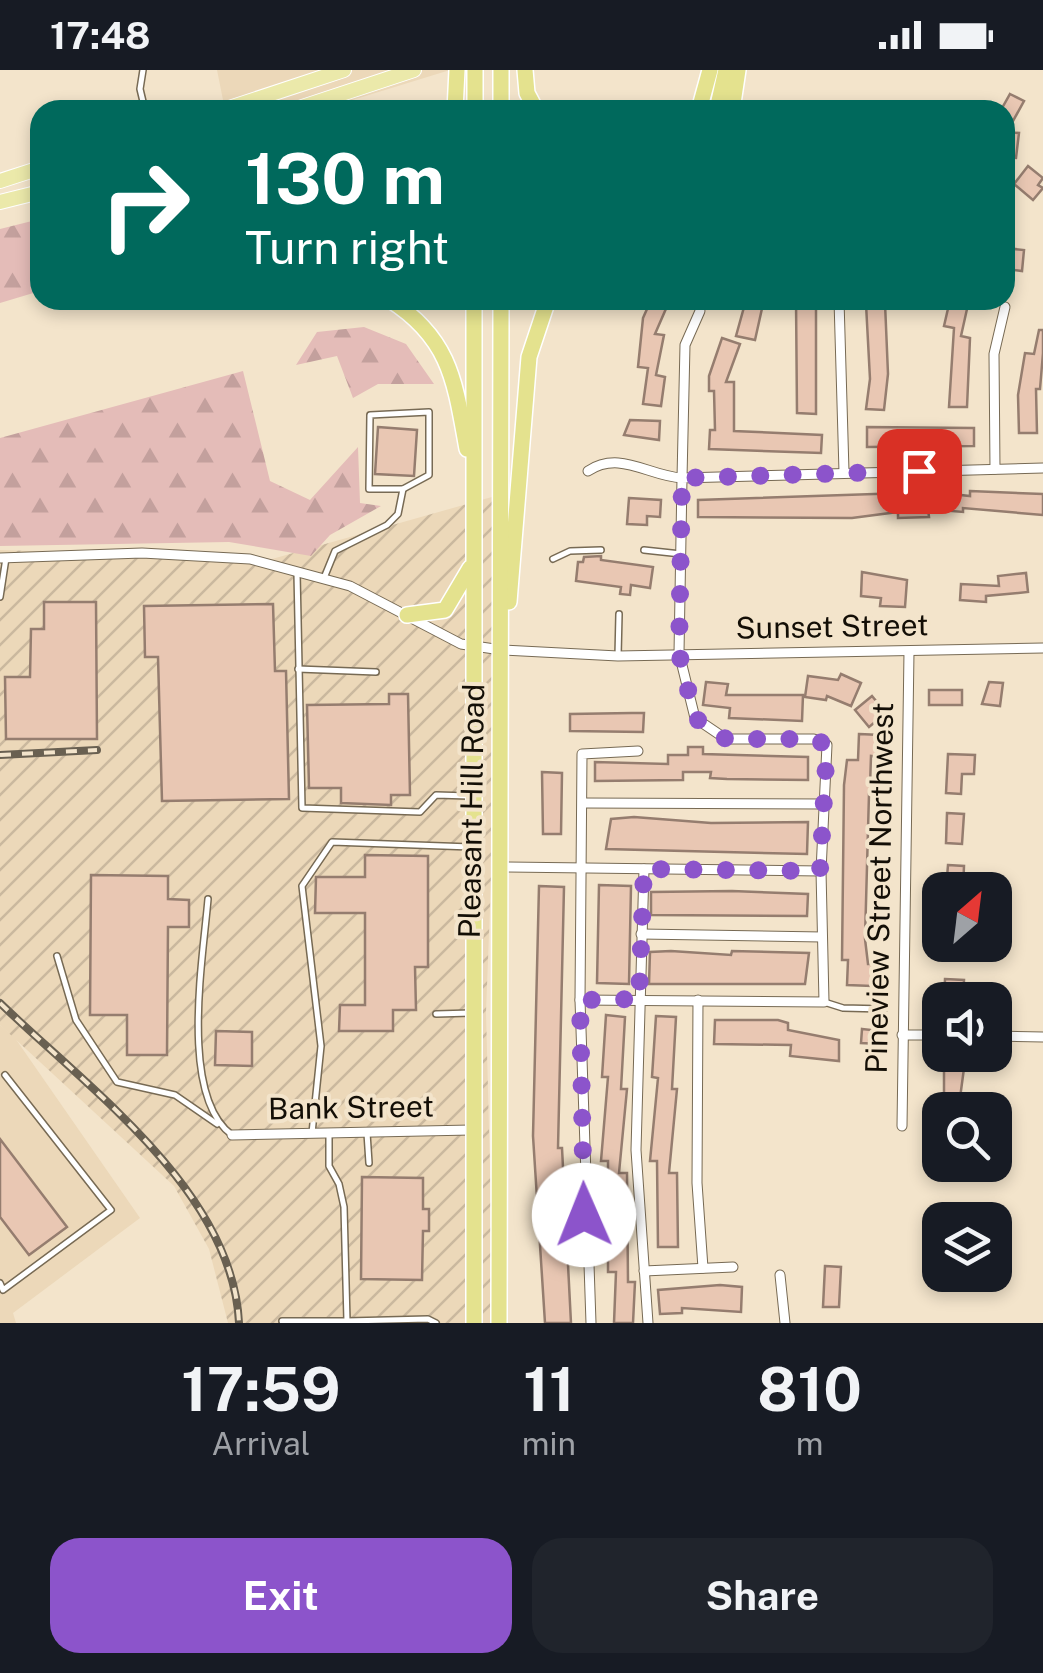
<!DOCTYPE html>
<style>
body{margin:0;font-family:"Public Sans",sans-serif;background:#20242c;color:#f1f3f6;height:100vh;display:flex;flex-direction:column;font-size:38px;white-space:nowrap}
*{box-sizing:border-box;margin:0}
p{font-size:32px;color:#9ea1a6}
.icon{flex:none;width:55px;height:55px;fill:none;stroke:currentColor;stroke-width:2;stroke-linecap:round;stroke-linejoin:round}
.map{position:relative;height:1253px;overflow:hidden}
.panel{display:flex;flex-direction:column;background:#171b24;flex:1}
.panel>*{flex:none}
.top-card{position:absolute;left:30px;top:30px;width:985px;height:210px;border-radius:30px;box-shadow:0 5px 15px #0003;background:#00695c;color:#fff;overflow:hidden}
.needle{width:65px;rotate:28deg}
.tools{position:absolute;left:922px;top:802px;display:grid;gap:20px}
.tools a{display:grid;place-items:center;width:90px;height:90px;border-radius:20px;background:#171b24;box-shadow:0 5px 15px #0003;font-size:50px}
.pin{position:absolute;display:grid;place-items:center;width:85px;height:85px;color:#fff;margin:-42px;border-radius:20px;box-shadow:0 5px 15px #0006}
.me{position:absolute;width:110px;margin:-55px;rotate:359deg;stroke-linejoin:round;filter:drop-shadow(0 0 8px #0008)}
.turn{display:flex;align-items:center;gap:35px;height:210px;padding:0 50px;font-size:45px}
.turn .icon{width:130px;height:130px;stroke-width:2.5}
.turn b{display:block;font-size:70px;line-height:85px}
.eta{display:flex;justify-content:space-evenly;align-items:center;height:170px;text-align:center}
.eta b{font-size:60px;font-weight:700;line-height:70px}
.button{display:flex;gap:20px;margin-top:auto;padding:20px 50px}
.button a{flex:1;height:115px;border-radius:30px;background:#8c54cb;color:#fff;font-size:40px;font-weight:700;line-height:115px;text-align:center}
.button a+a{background:#20242c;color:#f1f3f6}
.status{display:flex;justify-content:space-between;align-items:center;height:70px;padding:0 50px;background:#171b24;direction:ltr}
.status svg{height:28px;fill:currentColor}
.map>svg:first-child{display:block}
.built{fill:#ecd8b9}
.industrial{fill:url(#industrial-furrows)}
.forest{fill:url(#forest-firs)}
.building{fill:#e9c7b3;stroke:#957d6f;stroke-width:2.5}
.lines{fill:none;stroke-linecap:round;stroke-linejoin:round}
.service-casing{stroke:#776a54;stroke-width:8}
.minor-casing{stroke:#776a54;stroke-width:11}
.primary-casing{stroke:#fff;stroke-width:16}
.trunk-casing{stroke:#fff;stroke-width:18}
.service{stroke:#fff;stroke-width:5}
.minor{stroke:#fff;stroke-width:9}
.primary{stroke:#ebe9aa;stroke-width:14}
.trunk{stroke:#e4e28e;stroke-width:15}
.rail-casing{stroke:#696051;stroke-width:8}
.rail{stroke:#f3e4cb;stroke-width:4;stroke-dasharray:11;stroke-linecap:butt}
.route{stroke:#8c54cb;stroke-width:18;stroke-dasharray:0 32.4}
.labels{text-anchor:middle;stroke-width:8;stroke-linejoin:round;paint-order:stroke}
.street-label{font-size:30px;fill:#130e06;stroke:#f3e4cb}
</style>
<div class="status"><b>17:48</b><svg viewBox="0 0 49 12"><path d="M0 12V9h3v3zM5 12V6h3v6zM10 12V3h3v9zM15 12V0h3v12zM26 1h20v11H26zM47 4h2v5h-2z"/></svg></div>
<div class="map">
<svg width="1043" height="1253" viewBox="0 0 1043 1253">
<defs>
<pattern id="industrial-furrows" width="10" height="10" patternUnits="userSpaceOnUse" patternTransform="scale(2.5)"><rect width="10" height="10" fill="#ecd8b9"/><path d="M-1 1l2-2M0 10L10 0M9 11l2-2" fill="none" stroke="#cab89e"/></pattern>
<pattern id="forest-firs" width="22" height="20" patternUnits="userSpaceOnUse" patternTransform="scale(2.5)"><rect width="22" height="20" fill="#e4bcb8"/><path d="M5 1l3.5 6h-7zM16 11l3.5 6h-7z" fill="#c3a09d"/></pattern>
</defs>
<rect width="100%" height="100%" fill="#f3e4cb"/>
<g class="built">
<polygon points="217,0 450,0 320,40 225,40"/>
<polygon points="0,955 15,968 140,1148 13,1243 16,1253 0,1253"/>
</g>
<polygon class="industrial" points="506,423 486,942 494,1253 228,1253 209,1179 174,1116 0,955 0,480 272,489"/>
<g class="forest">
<polygon points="40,149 40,221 0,233 0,159"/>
<polygon points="364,257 406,274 434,314 378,314 353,328 337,286 296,295 317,262"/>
<polygon points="243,301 270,411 310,430 358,377 360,433 381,436 330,465 311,486 229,472 0,476 0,368"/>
</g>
<g class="building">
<polygon points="1010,24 1024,31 1007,62 1019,63 1016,88 1005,87 1005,40 1001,40"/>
<polygon points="1028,96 1043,108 1038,115 1043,118 1033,130 1014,114"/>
<polygon points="1005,178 1024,180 1022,201 1005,199"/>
<polygon points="651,230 668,234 655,264 664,265 656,305 665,307 661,336 643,334 648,298 638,297 643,248"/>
<polygon points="746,230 763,234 755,270 736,266"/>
<polygon points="796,230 816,230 816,344 797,343"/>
<polygon points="950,230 969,230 961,266 970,268 967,337 949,337 954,258 944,256"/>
<polygon points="885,233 888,304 884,340 866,339 870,309 866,234"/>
<polygon points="1039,260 1043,260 1043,283 1040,319 1036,319 1037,363 1019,363 1018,325 1025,283 1034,284"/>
<polygon points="722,268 740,274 726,312 734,312 734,361 822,365 821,383 709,379 710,360 715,360 714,321 709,321 709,306"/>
<polygon points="630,350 660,351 659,370 624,365"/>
<polygon points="378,357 417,360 414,406 375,404"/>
<polygon points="867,357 974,358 974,376 867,377"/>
<polygon points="970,421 1043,424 1043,445 963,438 963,442 928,439 929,447 898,448 898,442 852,448 698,447 698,430 934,422 970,426"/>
<polygon points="629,428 661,430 660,447 647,446 647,455 627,454"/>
<polygon points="601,486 601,490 653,497 650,518 631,515 630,525 620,524 621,517 576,511 578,492 583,492 584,487"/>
<polygon points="862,502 907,510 905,537 880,536 881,528 861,526"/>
<polygon points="1026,503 1028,522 986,526 986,532 960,530 961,514 999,516 998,506"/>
<polygon points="44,532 96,532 97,669 6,669 5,607 30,607 31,559 44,559"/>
<polygon points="273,534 275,601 286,601 289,729 162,731 158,587 145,587 144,536"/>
<polygon points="841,604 861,613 851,636 827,626 826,630 805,627 808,606 838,610"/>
<polygon points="706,612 728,614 726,625 803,625 802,651 729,648 730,638 703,635"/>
<polygon points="989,612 1003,613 1000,636 982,634"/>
<rect x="929" y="620" width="33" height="15"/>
<polygon points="389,624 408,624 410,725 391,725 391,735 341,733 341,718 309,718 307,635 389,634"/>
<polygon points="872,626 886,643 869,657 855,640"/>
<polygon points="632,643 644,643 643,662 570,661 570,644"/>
<polygon points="859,664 881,665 880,687 871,686 870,716 889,717 889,725 869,724 865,869 868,894 873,894 872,916 847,915 848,890 842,890 844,715 847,690 858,690"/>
<polygon points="688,677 703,677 703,684 808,687 808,710 727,709 710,708 711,702 683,702 683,710 595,711 595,692 668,694 668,685 688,685"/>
<polygon points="948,684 975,685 974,704 962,704 961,724 946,723"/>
<polygon points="542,702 562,703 561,764 543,764"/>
<polygon points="947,743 964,744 962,774 946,773"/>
<polygon points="634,747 711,753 808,752 807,784 606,779 611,749"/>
<polygon points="365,785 428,786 428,897 415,897 416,940 393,940 393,961 339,961 340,935 365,935 365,843 315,843 316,807 365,807"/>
<polygon points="948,795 964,796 963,820 946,820"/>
<polygon points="91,805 168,806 168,829 189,830 189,857 168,857 167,985 127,985 127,945 90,945"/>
<polygon points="599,815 631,816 629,914 597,913"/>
<polygon points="539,816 564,817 558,1078 562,1078 571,1253 545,1253 533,1066"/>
<polygon points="732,821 808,824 807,846 651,845 651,822"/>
<polygon points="671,881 731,885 732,881 809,883 805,914 649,914 650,882"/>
<polygon points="945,909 964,910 963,930 944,930"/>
<polygon points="606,945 625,947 621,1019 627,1019 619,1103 627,1103 628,1212 635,1212 633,1253 614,1253 616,1202 608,1202 608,1091 601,1091 608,1007 602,1007"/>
<polygon points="656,946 676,947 672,1019 677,1019 669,1103 677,1103 678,1177 658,1177 657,1091 650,1091 658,1008 652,1007"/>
<polygon points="715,950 778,950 788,953 788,960 839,970 839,991 790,986 791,975 714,974"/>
<polygon points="862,959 881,961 880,974 861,973"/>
<polygon points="216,961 252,962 252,996 215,995"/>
<polygon points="944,991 965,991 960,1028 944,1028"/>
<polygon points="0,1069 67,1157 29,1185 0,1147"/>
<polygon points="362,1107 423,1108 423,1139 429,1139 429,1161 423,1161 422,1210 361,1209"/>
<polygon points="825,1196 841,1197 839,1237 823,1237"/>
<polygon points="720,1215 742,1217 741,1242 682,1238 682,1243 660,1244 658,1220"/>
</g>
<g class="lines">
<defs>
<g id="service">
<polyline points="143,0 140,19 145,40"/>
<polygon points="429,342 429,405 403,419 369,419 370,345"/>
<polyline points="644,480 681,484"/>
<polyline points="553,489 570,481 601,480"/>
<polyline points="297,503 302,738 420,742 436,725 469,726"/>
<polyline points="324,508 335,481 387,455 398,444 403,419"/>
<polyline points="0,527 6,488"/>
<polyline points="618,586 619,544"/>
<polyline points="298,599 376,602"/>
<path d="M 208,829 C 203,889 179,1026 232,1065"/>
<polyline points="57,886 76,950 117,1012 175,1025 217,1054"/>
<polyline points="824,932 843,938 884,939"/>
<polyline points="436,944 471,943"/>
<polyline points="312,1063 321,976 302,816 332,772 471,777"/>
<polyline points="367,1063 369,1093"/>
<polyline points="0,1213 3,1220 111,1140 5,1005"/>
<polyline points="282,1251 347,1251 344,1137 339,1114 329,1096 329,1064"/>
<polyline points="347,1251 428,1249 436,1253"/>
</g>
<g id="minor">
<polyline points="839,230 844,402"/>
<polyline points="995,399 994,284 1005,237"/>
<path d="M 588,401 C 620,380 648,406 682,408 L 685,275 L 700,241"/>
<polyline points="0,488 142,483 250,489 350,516 461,574 501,580 618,586 1043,578"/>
<polyline points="583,733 824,734"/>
<polyline points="500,797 821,801"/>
<polyline points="644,799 636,1080 648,1253"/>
<polyline points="641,864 822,867"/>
<polyline points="580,930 824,932 821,801 827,675 814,669 726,669 695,648 679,583 682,408 1043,398"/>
<polyline points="698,930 697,1113 703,1198"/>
<polyline points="902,965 940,965"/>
<polyline points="995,966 1043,967"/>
<polyline points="902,1056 909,582"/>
<polyline points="232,1065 471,1060"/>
<polyline points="644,1201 733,1197"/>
<polyline points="780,1205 785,1253"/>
<polyline points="591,1253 580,930 582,684 638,681"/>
</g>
<g id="primary">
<polyline points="223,40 344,0"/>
<polyline points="293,40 414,0"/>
<polyline points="0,111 40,98"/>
<polyline points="0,132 40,122"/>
</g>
<g id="trunk">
<polyline points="525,0 527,23 536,40"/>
<polyline points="455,40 457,0"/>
<polyline points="475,40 475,0"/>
<polyline points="501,40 501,0"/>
<polyline points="699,40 710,0"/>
<polyline points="717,40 726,0"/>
<polyline points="732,40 738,0"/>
<path d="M 390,230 C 451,269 455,313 467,379"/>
<polyline points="509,532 529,287 548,230"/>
<polyline points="407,545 445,540 470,498"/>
<polyline points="474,1253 474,230"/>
<polyline points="499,1253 501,230"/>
</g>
</defs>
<use href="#service" class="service-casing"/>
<use href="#minor" class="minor-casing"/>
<use href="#primary" class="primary-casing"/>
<use href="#trunk" class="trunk-casing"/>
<use href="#service" class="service"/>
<use href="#minor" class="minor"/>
<use href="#primary" class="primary"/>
<use href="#trunk" class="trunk"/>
<defs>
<g id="rail">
<polyline points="0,685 97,680"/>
<path d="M 0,933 C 89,1019 233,1122 239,1253"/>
</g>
</defs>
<use href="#rail" class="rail-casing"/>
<use href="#rail" class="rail"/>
</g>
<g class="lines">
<polyline class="route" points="584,1145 580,930 639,929 644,799 820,801 827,675 814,669 726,669 695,648 679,583 682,408 919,401"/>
</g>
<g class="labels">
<g class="street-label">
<text transform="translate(832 557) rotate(-1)" y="10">Sunset Street</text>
<text transform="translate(472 741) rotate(-89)" y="10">Pleasant Hill Road</text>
<text transform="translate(880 818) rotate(-89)" y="10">Pineview Street Northwest</text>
<text transform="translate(351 1038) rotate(-1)" y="10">Bank Street</text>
</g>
</g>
</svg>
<div class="tools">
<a><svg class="needle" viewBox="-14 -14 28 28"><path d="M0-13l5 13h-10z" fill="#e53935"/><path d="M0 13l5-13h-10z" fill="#9ea1a6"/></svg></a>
<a><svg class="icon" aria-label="sound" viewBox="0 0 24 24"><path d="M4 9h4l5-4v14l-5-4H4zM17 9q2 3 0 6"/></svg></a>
<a><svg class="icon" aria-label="search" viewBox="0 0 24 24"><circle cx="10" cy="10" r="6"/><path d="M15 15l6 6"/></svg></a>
<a><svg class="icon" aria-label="layers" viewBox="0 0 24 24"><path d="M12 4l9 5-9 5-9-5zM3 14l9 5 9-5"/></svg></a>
</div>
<div class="pin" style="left:919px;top:401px;background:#d93025"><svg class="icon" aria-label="arrive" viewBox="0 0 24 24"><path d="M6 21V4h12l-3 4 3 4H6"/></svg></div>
<svg class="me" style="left:584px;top:1145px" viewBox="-20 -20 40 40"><circle r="19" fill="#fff"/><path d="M0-13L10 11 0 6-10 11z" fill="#8c54cb"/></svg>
<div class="top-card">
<div class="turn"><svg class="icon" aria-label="right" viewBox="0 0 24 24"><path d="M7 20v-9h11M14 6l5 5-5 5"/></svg><div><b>130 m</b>Turn right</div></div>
</div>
</div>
<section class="panel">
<div class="eta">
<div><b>17:59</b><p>Arrival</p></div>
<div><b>11</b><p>min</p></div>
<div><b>810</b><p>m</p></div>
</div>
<div class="button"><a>Exit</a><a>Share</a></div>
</section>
